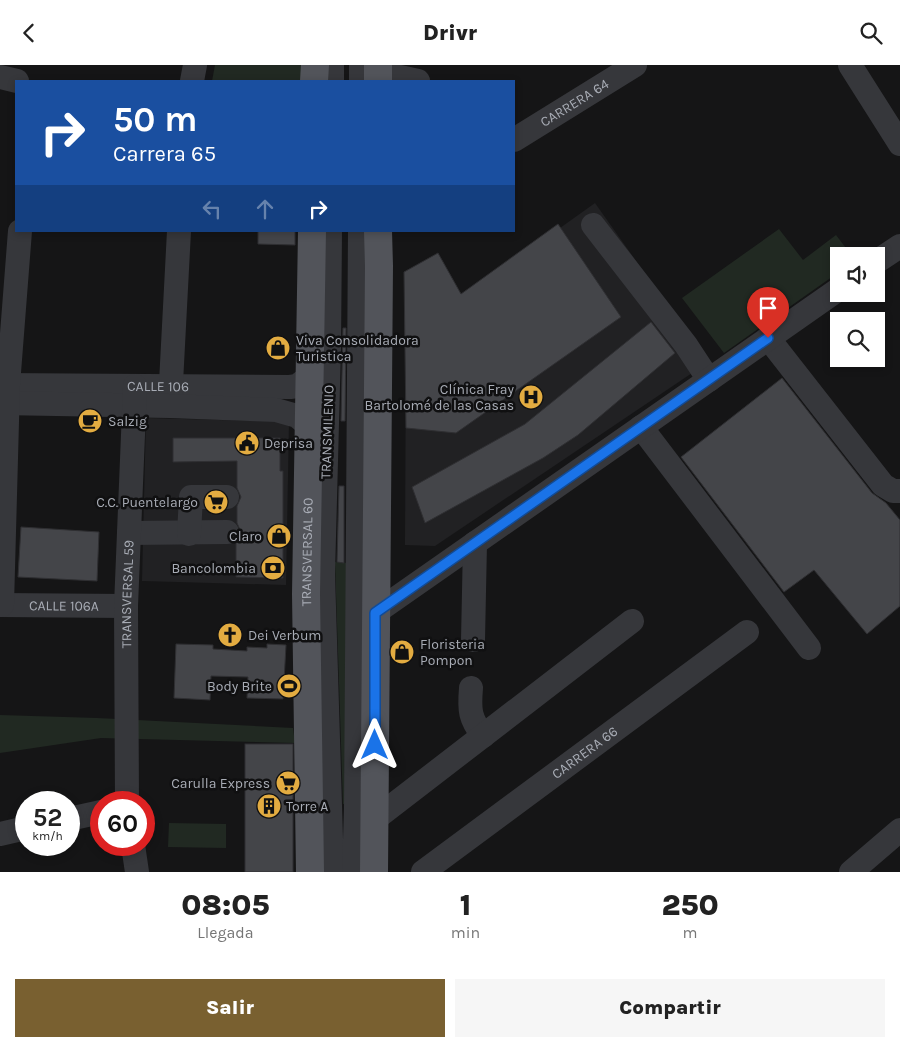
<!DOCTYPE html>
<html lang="es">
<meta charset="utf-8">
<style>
body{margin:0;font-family:Karla,sans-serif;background:#f6f6f6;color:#222;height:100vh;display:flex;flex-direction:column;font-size:19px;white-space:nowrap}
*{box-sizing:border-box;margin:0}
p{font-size:16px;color:#767676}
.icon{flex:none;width:28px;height:28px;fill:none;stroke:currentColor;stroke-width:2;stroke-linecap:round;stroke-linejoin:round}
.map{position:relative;height:807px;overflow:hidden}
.side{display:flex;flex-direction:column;background:#fff;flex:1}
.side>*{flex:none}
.guide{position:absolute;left:15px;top:15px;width:500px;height:152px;border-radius:0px;box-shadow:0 2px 8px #0003;background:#1a4fa0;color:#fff;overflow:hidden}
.controls{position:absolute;left:830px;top:182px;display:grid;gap:10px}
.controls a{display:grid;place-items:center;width:55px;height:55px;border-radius:0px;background:#fff;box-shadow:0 2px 8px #0003;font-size:25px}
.speed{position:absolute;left:15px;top:726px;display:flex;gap:10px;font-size:25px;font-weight:700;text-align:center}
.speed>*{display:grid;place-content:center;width:65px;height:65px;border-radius:50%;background:#fff;box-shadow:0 2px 8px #0003;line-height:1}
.speed small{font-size:12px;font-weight:400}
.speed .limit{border:8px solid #d22;background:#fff;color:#111}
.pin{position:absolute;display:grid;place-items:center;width:42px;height:42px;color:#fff;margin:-51px -21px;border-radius:50% 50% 50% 0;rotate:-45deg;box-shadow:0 0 5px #0007}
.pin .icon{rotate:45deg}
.me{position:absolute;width:55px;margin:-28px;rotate:0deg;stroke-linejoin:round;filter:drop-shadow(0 0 4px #0008)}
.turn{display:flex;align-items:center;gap:18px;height:105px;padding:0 15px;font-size:22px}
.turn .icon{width:65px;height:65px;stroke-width:2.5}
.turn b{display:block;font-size:35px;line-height:42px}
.lanes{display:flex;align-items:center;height:48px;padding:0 15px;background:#0003;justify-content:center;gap:25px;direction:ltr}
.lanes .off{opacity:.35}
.eta{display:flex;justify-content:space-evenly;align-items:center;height:85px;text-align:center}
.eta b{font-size:30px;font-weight:800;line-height:35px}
.primary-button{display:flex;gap:10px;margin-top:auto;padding:10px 15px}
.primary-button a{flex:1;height:58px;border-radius:0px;background:#796030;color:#fff;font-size:20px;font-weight:800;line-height:58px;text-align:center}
.primary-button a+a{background:#f6f6f6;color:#222}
header{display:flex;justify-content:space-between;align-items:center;height:65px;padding:0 15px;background:#fff;font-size:22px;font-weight:800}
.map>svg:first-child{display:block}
.built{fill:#212123}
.green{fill:#212922}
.building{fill:#444549;stroke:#2f2f32}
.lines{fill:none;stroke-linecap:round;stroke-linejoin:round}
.minor{stroke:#36373b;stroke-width:24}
.major{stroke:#52545a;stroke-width:28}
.route-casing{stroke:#114b97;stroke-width:12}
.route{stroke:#1a73e8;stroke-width:9}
.labels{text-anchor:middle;stroke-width:5;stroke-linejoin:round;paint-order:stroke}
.street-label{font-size:14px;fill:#a8acb5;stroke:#101011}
.poi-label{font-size:14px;fill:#a8acb5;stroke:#101011;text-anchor:start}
</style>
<header><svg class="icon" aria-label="back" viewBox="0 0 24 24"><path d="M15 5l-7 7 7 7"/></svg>Drivr<svg class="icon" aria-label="search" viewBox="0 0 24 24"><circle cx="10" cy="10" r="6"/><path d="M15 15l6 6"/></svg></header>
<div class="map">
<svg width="900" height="807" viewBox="0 0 900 807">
<rect width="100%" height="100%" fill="#151516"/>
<g class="built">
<polygon points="595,138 707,296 701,302 435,481 405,480 406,273"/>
<polygon points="146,353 289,357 286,520 142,516"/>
</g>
<g class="green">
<polygon points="215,0 301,0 301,16 212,16"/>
<polygon points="779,164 803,195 836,170 852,191 839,191 839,207 724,288 682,233"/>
<polygon points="335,497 348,498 346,739 343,739"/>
<polygon points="0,650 97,653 293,663 295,678 101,673 0,688"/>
<polygon points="169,758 226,759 226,783 168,782"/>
</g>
<g class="building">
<polygon points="558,159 621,252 456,368 406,363 404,207 438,188 461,229"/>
<polygon points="258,166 295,166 295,180 258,179"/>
<polygon points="651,257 675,288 578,370 543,393 425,458 412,422 525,359"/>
<polygon points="343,263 346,263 345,356 341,356"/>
<polygon points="782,313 872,428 886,438 900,455 900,541 867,569 814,505 784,527 681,392"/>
<polygon points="173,373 280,373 280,406 283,406 283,513 236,512 236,476 241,467 237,458 237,441 241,432 237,423 237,396 173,397"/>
<polygon points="339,421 344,421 344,498 337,497"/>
<polygon points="21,462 99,467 97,516 18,512"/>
<polygon points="176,579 213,580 213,584 247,586 247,582 267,583 267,579 286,580 283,634 247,633 248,612 211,611 210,635 174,633"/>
<rect x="245" y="679" width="48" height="128"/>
</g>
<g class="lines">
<g class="minor">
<polyline points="850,0 900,79"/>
<polyline points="378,7 418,16"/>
<polyline points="0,12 17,16"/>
<polyline points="192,16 195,0"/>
<polyline points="332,16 332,0"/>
<polyline points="361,16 361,0"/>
<path id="s1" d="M 514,75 L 635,0"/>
<polyline points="593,160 686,280 709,315"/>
<polyline points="330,166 329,283 323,509 332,807"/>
<polyline points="876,197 900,181"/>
<polyline points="768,273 883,420 893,426 900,426"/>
<path id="s2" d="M 0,320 L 290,322 L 297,321 L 310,311"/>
<polyline points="170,337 179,166"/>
<polyline points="0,338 169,341 276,345 297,351 309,361"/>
<polyline points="641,362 809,583"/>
<polyline points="129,468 227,467"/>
<polyline points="189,469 191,432 227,432"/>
<path id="s3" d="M 0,540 L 126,541"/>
<polyline points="2,540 8,320 20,166"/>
<polyline points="375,548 839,224"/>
<polyline points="473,575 475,478"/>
<path d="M 471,623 C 469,646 470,653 483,671"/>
<path id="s4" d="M 127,738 L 126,541 L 135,321"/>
<polyline points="69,754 101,747"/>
<polyline points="375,754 632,556"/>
<polyline points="0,769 26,763"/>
<polyline points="133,780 137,807"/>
<polyline points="354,807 356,743 360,166"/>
<path id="s5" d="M 423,807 L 747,567"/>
<polyline points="851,807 900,765"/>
</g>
<g class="major">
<polyline points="314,16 315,0"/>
<polyline points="378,16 378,0"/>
<path id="s6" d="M 310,807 L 306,529 L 312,166"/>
<polyline points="374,807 379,201 378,166"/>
</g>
</g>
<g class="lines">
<defs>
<polyline id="route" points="375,680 375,548 768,273"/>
</defs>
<use href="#route" class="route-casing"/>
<use href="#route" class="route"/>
</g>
<defs>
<symbol id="shop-disc" viewBox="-11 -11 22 22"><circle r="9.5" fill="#e3ac41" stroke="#101011"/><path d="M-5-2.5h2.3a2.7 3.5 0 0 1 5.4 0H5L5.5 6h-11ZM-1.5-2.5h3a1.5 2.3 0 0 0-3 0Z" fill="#111"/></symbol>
<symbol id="hospital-disc" viewBox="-11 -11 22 22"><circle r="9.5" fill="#e3ac41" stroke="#101011"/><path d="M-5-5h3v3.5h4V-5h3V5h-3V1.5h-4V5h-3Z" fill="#111"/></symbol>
<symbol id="cafe-disc" viewBox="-11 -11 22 22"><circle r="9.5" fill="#e3ac41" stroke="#101011"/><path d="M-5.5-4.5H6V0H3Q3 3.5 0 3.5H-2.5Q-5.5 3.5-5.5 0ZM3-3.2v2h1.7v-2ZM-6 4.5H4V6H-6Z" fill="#111"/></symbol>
<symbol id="civic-disc" viewBox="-11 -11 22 22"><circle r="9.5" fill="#e3ac41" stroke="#101011"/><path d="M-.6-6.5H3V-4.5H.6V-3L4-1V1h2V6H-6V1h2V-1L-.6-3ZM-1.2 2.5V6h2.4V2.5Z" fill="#111"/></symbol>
<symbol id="supermarket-disc" viewBox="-11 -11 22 22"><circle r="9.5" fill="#e3ac41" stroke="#101011"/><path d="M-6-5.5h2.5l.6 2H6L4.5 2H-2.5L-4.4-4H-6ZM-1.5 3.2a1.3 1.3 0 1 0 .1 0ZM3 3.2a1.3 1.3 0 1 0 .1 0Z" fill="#111"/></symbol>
<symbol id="bank-disc" viewBox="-11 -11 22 22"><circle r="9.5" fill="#e3ac41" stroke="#101011"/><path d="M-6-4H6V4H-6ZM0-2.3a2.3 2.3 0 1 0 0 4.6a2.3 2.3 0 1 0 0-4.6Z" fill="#111"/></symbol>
<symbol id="church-disc" viewBox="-11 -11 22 22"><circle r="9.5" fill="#e3ac41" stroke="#101011"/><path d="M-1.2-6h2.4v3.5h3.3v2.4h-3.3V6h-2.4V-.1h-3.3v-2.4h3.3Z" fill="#111"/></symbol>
<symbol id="stadium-disc" viewBox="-11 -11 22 22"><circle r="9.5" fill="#e3ac41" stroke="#101011"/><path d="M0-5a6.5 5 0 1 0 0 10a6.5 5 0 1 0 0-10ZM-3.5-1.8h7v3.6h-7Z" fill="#111"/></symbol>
<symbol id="building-disc" viewBox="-11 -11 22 22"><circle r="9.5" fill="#e3ac41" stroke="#101011"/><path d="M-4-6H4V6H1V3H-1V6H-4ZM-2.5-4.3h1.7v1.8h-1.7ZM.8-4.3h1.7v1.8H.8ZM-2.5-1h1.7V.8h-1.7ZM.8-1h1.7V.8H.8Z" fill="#111"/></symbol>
</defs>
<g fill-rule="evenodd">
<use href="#shop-disc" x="264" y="269" width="28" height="28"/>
<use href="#hospital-disc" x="517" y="318" width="28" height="28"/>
<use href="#cafe-disc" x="76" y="342" width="28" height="28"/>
<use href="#civic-disc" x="233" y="364" width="28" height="28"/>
<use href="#supermarket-disc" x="202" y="423" width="28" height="28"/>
<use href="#shop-disc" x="265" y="457" width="28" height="28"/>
<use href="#bank-disc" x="259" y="489" width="28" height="28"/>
<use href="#church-disc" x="216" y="556" width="28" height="28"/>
<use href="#shop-disc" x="388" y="573" width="28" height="28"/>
<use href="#stadium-disc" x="275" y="607" width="28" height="28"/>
<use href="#supermarket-disc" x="274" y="704" width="28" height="28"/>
<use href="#building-disc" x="255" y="727" width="28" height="28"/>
</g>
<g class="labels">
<g class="street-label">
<text dy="5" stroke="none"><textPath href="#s1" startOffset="71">CARRERA 64</textPath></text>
<text dy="5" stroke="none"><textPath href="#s2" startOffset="158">CALLE 106</textPath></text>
<text transform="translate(327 367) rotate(-88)" y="5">TRANSMILENIO</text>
<text dy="5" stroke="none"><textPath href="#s6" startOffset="320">TRANSVERSAL 60</textPath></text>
<text dy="5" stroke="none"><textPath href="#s4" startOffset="209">TRANSVERSAL 59</textPath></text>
<text dy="5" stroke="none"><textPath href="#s3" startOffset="64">CALLE 106A</textPath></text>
<text dy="5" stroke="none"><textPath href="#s5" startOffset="201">CARRERA 66</textPath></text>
</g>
<g class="poi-label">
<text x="296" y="280">Viva Consolidadora<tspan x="296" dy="16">Turistica</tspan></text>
<text x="514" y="329" text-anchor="end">Clínica Fray<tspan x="514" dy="16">Bartolomé de las Casas</tspan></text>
<text x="108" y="361">Salzig</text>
<text x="264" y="383">Deprisa</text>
<text x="198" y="442" text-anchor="end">C.C. Puentelargo</text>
<text x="262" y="476" text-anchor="end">Claro</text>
<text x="256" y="508" text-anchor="end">Bancolombia</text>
<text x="248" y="575">Dei Verbum</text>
<text x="420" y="584">Floristeria<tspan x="420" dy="16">Pompon</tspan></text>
<text x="272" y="626" text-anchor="end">Body Brite</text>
<text x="270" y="723" text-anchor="end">Carulla Express</text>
<text x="286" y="746">Torre A</text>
</g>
</g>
</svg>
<div class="controls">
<a><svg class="icon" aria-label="sound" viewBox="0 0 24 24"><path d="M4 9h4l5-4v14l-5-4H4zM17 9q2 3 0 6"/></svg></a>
<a><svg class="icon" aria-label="search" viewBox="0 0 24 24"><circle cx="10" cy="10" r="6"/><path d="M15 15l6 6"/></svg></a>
</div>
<div class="speed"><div>52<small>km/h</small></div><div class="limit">60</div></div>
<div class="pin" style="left:768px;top:273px;background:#d93025"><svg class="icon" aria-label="arrive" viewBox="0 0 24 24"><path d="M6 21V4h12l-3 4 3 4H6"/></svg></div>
<svg class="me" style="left:375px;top:680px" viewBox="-20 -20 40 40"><path d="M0-17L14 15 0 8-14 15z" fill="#1a73e8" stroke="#fff" stroke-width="4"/></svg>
<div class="guide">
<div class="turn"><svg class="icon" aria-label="right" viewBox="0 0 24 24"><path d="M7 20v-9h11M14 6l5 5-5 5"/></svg><div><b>50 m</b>Carrera 65</div></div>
<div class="lanes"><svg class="icon off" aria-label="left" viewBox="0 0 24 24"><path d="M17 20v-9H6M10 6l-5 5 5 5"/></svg><svg class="icon off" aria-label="ahead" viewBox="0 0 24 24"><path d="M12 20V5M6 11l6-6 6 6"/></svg><svg class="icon" aria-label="right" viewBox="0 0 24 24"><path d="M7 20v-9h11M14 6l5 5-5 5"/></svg></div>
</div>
</div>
<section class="side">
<div class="eta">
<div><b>08:05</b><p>Llegada</p></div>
<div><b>1</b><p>min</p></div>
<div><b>250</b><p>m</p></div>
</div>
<div class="primary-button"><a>Salir</a><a>Compartir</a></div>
</section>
